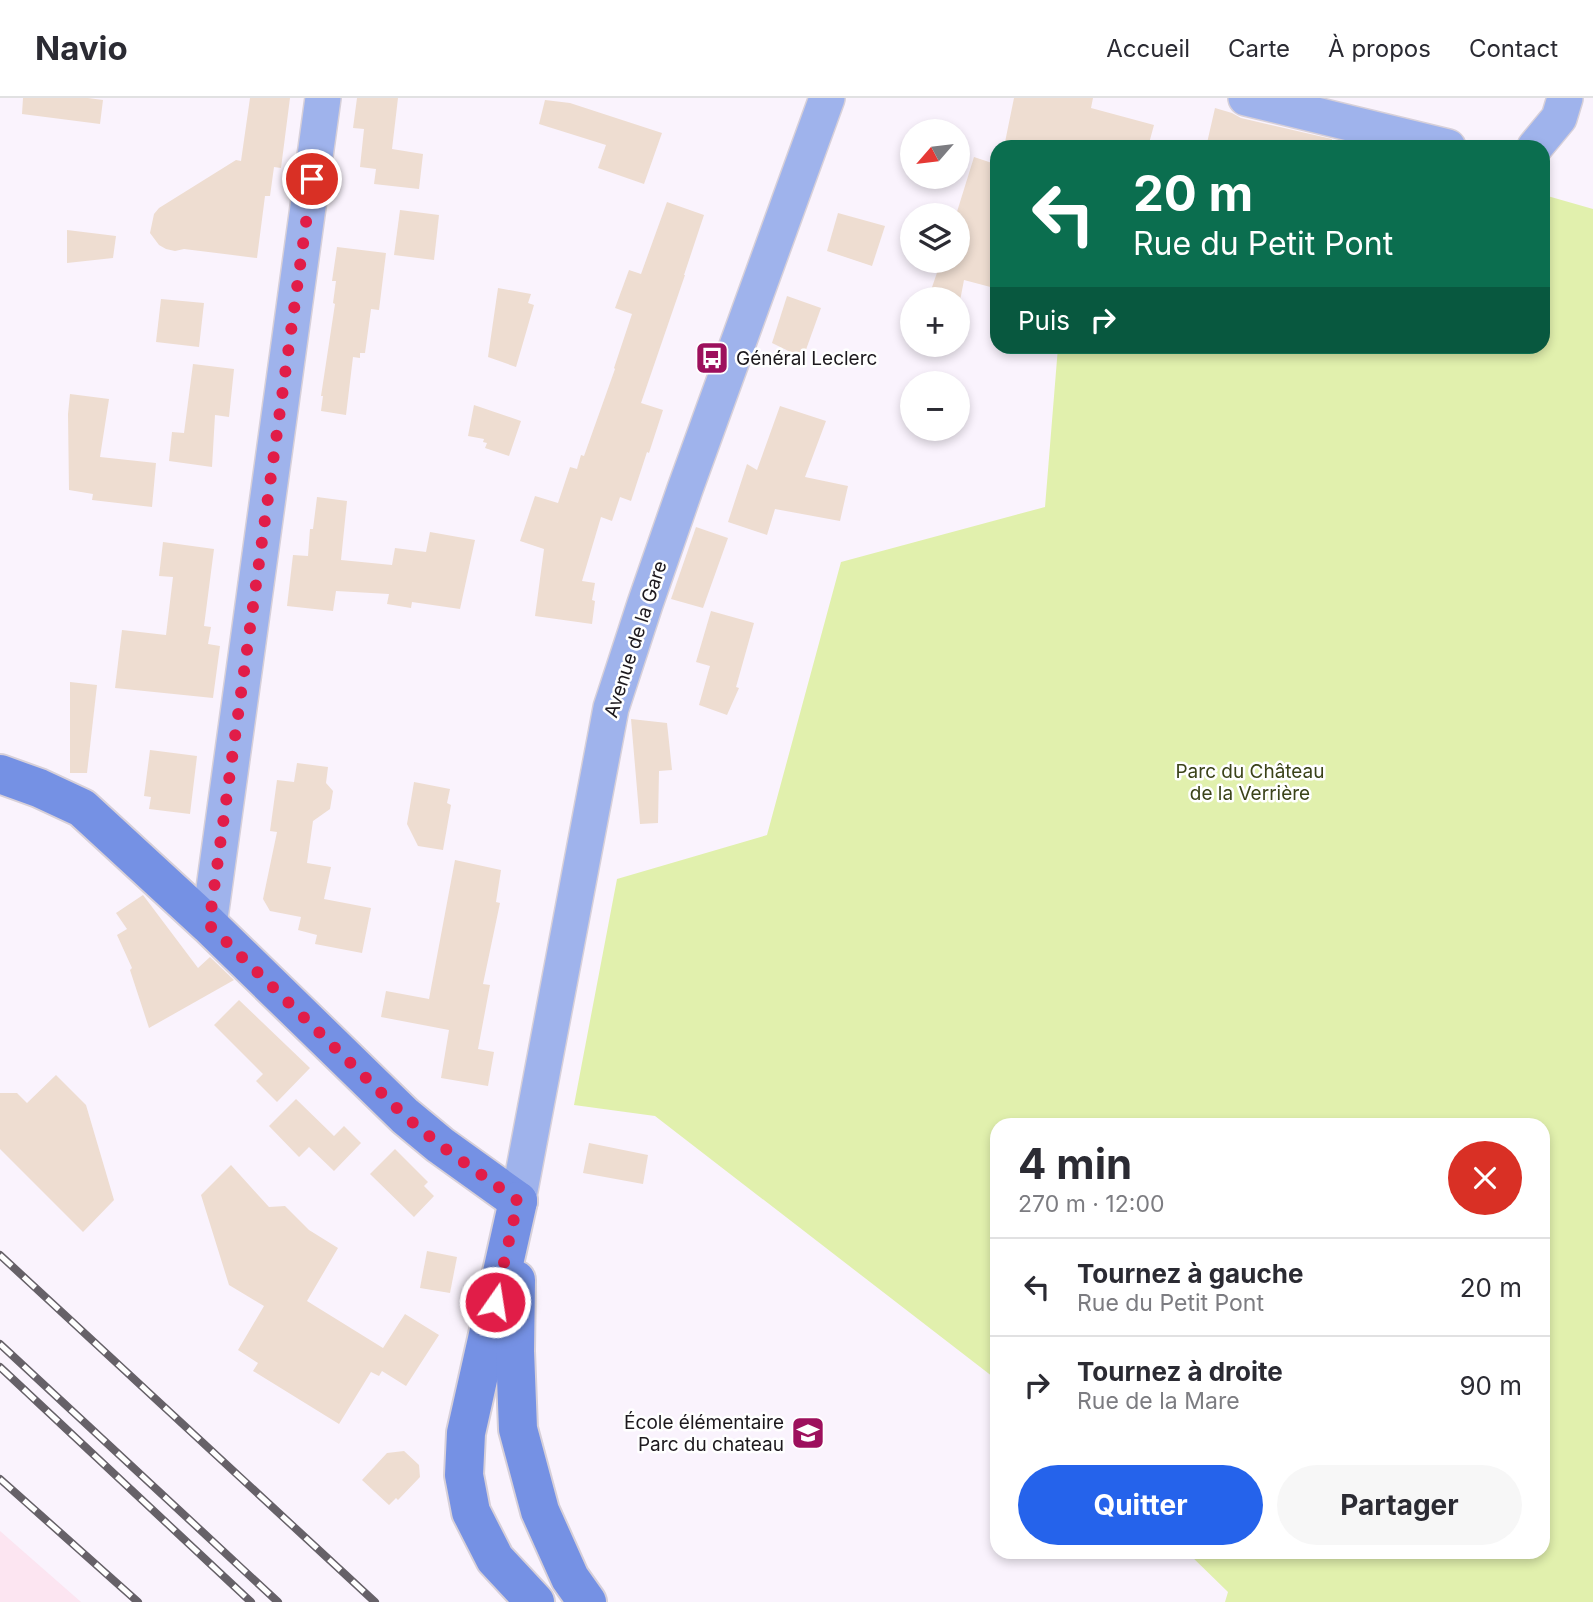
<!DOCTYPE html>
<html lang="fr">
<meta charset="utf-8">
<style>
body{margin:0;font-family:Inter,sans-serif;background:#f7f7f7;color:#2b2b33;height:100vh;display:flex;flex-direction:column;font-size:26px;white-space:nowrap}
*{box-sizing:border-box;margin:0}
p{font-size:23px;color:#7c7c81}
.icon{flex:none;width:38px;height:38px;fill:none;stroke:currentColor;stroke-width:2;stroke-linecap:round;stroke-linejoin:round}
.map{position:relative;flex:1;overflow:hidden}
.drawer{position:absolute;left:990px;top:1020px;width:560px;height:441px;display:flex;flex-direction:column;background:#fff;border-radius:21px;box-shadow:0 4px 10px #0003}
.drawer>*{flex:none}
.guide{position:absolute;left:990px;top:42px;width:560px;height:214px;border-radius:21px;box-shadow:0 4px 10px #0003;background:#0b6e4f;color:#fff;overflow:hidden}
.needle{width:46px;rotate:242deg}
.buttons{position:absolute;left:900px;top:21px;display:grid;gap:14px}
.buttons a{display:grid;place-items:center;width:70px;height:70px;border-radius:50%;background:#fff;box-shadow:0 4px 10px #0003;font-size:35px}
.pin{position:absolute;display:grid;place-items:center;width:60px;height:60px;color:#fff;margin:-30px;border:4px solid #fff;border-radius:50%;box-shadow:0 2px 7px #0007}
.me{position:absolute;width:77px;margin:-38px;rotate:13deg;stroke-linejoin:round;filter:drop-shadow(0 0 5px #0008)}
.turn{display:flex;align-items:center;gap:24px;height:147px;padding:0 28px;font-size:32px}
.turn .icon{width:91px;height:91px;stroke-width:2.5}
.turn b{display:block;font-size:49px;line-height:60px}
.then{display:flex;align-items:center;height:66px;padding:0 28px;background:#0003;gap:14px;font-size:26px}
.round{display:grid;place-items:center;flex:none;width:74px;height:74px;border-radius:37px;background:#f7f7f7}
.overview{display:flex;align-items:center;justify-content:space-between;height:119px;padding:0 28px}
h1{font-size:42px;font-weight:700;line-height:52px}
.button{display:flex;gap:14px;margin-top:auto;padding:14px 28px}
.button a{flex:1;height:80px;border-radius:42px;background:#2563eb;color:#fff;font-size:28px;font-weight:700;line-height:80px;text-align:center}
.button a+a{background:#f7f7f7;color:#2b2b33}
ul{padding:0;list-style:none}
li{display:flex;align-items:center;gap:21px;height:98px;padding:0 28px;border-top:2px solid #e1e1e2}
li div{flex:1}
li b{display:block;font-size:26px}
li em{font-style:normal}
header{display:flex;align-items:center;gap:42px;box-sizing:border-box;height:98px;padding:0 35px;background:#fff;border-bottom:2px solid #e1e1e2}
header strong{font-size:33px}
nav{display:flex;gap:38px;margin-inline-start:auto;font-size:24px}
.map>svg:first-child{display:block}
.industrial{fill:#fce5f1}
.green{fill:#e1f0ad}
.building{fill:#eeddd1}
.lines{fill:none;stroke-linecap:round;stroke-linejoin:round}
.street-casing{stroke:#d7d0d9;stroke-width:38}
.secondary-casing{stroke:#d7d0d9;stroke-width:42}
.street{stroke:#9fb3ec;stroke-width:35}
.secondary{stroke:#7591e4;stroke-width:38}
.rail-casing{stroke:#666168;stroke-width:8}
.rail{stroke:#fff;stroke-width:5;stroke-dasharray:16;stroke-linecap:butt}
.route{stroke:#e11d48;stroke-width:12;stroke-dasharray:0 21.6}
.labels{text-anchor:middle;stroke-width:5;stroke-linejoin:round;paint-order:stroke}
.poi-label{font-size:19px;fill:#1d191e;stroke:#fff;text-anchor:start}
.street-label{font-size:19px;fill:#1d191e;stroke:#fff}
.park-label{font-size:19px;fill:#3b4319;stroke:#fff}
</style>
<header>
<strong>Navio</strong>
<nav><a>Accueil</a><a>Carte</a><a>À propos</a><a>Contact</a></nav>
</header>
<div class="map">
<svg width="1593" height="1504" viewBox="0 0 1593 1504">
<rect width="100%" height="100%" fill="#faf3fd"/>
<polygon class="industrial" points="0,1433 81,1504 0,1504"/>
<polygon class="green" points="1544,97 1593,111 1593,1504 1225,1504 1228,1494 1187,1454 1544,1454 1544,1027 998,1027 997,1282 655,1018 574,1007 617,781 767,737 841,464 1045,409 1058,249 1544,248"/>
<g class="building">
<polygon points="23,0 88,0 103,2 100,26 22,16"/>
<polygon points="250,0 290,0 281,70 274,69 270,98 265,98 257,160 184,151 175,153 166,151 159,147 150,135 154,116 159,110 236,62 241,63"/>
<polygon points="357,0 398,0 392,51 423,56 419,91 374,86 376,71 360,69 364,31 353,30"/>
<polygon points="1014,0 1093,0 1091,10 1154,27 1148,49 1004,49"/>
<polygon points="545,2 570,5 662,35 644,86 598,70 606,47 539,26"/>
<polygon points="1215,10 1232,15 1241,20 1332,41 1331,49 1224,49 1207,45"/>
<polygon points="974,59 998,67 998,191 964,182 959,208 957,207 957,201 939,201 929,198 941,163 957,163 956,117"/>
<polygon points="667,104 704,117 684,177 685,177 641,305 663,312 649,355 647,354 631,403 620,399 612,423 601,419 582,483 595,485 592,502 595,503 592,526 535,518 544,451 520,443 535,398 558,405 570,369 577,371 581,357 584,358 615,271 614,270 632,216 615,210 629,172 641,176"/>
<polygon points="400,112 439,117 434,162 394,157"/>
<polygon points="838,115 885,128 872,168 827,153"/>
<polygon points="67,132 116,138 113,160 67,165"/>
<polygon points="337,149 386,155 379,212 371,211 365,255 360,255 360,260 353,259 346,317 321,313 323,298 321,298 335,206 333,205 336,183 332,183"/>
<polygon points="498,190 531,196 528,205 534,207 516,269 488,259"/>
<polygon points="787,198 821,210 803,260 772,245"/>
<polygon points="161,201 204,205 199,249 156,244"/>
<polygon points="193,266 234,271 229,319 215,317 212,369 169,363 172,334 184,335"/>
<polygon points="70,296 109,301 100,359 156,365 152,409 92,402 93,396 69,392 68,316"/>
<polygon points="474,307 521,323 509,358 485,350 487,345 483,344 484,341 468,338"/>
<polygon points="780,308 826,323 805,379 848,388 840,423 775,411 767,437 728,424 747,366 757,372"/>
<polygon points="317,399 347,403 341,462 392,467 395,450 426,454 430,434 475,442 460,511 412,504 411,510 387,506 389,496 336,493 333,513 287,508 293,457 308,458 310,431 313,431"/>
<polygon points="696,429 728,440 703,510 671,501"/>
<polygon points="163,444 214,451 204,528 211,529 208,546 220,548 213,600 115,590 122,532 166,537 173,479 159,478"/>
<polygon points="711,513 754,525 736,589 739,590 727,617 699,607 710,568 696,564"/>
<polygon points="70,584 97,587 87,675 70,675"/>
<polygon points="631,621 667,625 672,672 659,673 658,725 640,726"/>
<polygon points="150,652 197,658 190,716 149,711 151,699 144,698"/>
<polygon points="297,665 328,669 326,685 333,693 330,711 313,723 307,765 331,769 324,801 371,810 362,855 315,846 317,837 298,832 301,819 270,813 263,801 277,734 270,733 277,682 294,684"/>
<polygon points="414,684 450,691 447,705 451,707 443,752 418,748 407,726"/>
<polygon points="455,762 501,772 496,804 500,805 483,886 490,887 478,951 494,954 488,988 441,980 449,932 381,919 386,893 429,901"/>
<polygon points="143,797 198,870 210,859 234,882 149,930 130,872 132,870 117,837 127,831 116,815"/>
<polygon points="239,902 310,970 277,1004 256,983 263,976 214,927"/>
<polygon points="56,977 86,1007 114,1102 83,1134 0,1051 0,995 17,995 27,1005"/>
<polygon points="296,1001 334,1038 344,1028 361,1045 334,1073 309,1049 299,1059 269,1028"/>
<polygon points="589,1045 648,1057 643,1086 583,1075"/>
<polygon points="395,1051 428,1084 424,1088 434,1098 414,1119 370,1076"/>
<polygon points="231,1067 269,1109 285,1108 309,1132 338,1150 307,1203 383,1250 405,1216 439,1237 406,1288 382,1273 379,1278 371,1274 339,1326 253,1273 258,1265 238,1252 264,1208 229,1187 201,1097"/>
<polygon points="427,1153 457,1159 450,1195 420,1190"/>
<polygon points="404,1353 419,1367 420,1379 398,1402 396,1400 389,1407 362,1382 387,1355"/>
</g>
<g class="lines">
<defs>
<g id="street">
<polyline points="1246,0 1448,49"/>
<polyline points="1535,49 1559,20 1565,0"/>
<polyline points="209,827 323,0"/>
<polyline points="518,1103 611,610 645,506 685,391 827,0"/>
</g>
<g id="secondary">
<polyline points="0,676 39,690 82,710 209,827 405,1018 440,1047 518,1103"/>
<polyline points="518,1103 466,1335 464,1377 471,1414 495,1461 535,1504"/>
<polyline points="516,1182 515,1253 518,1331 540,1413 570,1480 587,1504"/>
</g>
</defs>
<use href="#street" class="street-casing"/>
<use href="#secondary" class="secondary-casing"/>
<use href="#street" class="street"/>
<use href="#secondary" class="secondary"/>
<defs>
<g id="rail">
<polyline points="0,1157 375,1504"/>
<polyline points="0,1246 278,1504"/>
<polyline points="0,1269 251,1504"/>
<polyline points="0,1381 138,1504"/>
</g>
</defs>
<use href="#rail" class="rail-casing"/>
<use href="#rail" class="rail"/>
</g>
<g class="lines">
<polyline class="route" points="312,81 209,827 405,1018 440,1047 518,1103 495,1204"/>
</g>
<defs>
<symbol id="bus-square" viewBox="-11 -11 22 22"><rect x="-9" y="-9" width="18" height="18" rx="4" fill="#9d105d" stroke="#fff"/><path d="M-5-6H5V4H4V6H2V4H-2V6H-4V4H-5ZM-3.5-4V0h7V-4ZM-3.5 1.2v1.5H-2V1.2ZM2 1.2v1.5H3.5V1.2Z" fill="#fff"/></symbol>
<symbol id="school-square" viewBox="-11 -11 22 22"><rect x="-9" y="-9" width="18" height="18" rx="4" fill="#9d105d" stroke="#fff"/><path d="M0-5L7-2L0 1L-7-2ZM-4 1L0 2.5L4 1V4Q0 6-4 4Z" fill="#fff"/></symbol>
</defs>
<g fill-rule="evenodd">
<use href="#bus-square" x="693" y="241" width="38" height="38"/>
<use href="#school-square" x="789" y="1316" width="38" height="38"/>
</g>
<g class="labels">
<g class="poi-label">
<text x="736" y="267">Général Leclerc</text>
<text x="784" y="1331" text-anchor="end">École élémentaire<tspan x="784" dy="22">Parc du chateau</tspan></text>
</g>
<g class="street-label">
<text transform="translate(635 541) rotate(-72)" y="7">Avenue de la Gare</text>
</g>
<g class="park-label">
<text x="1250" y="680">Parc du Château<tspan x="1250" dy="22">de la Verrière</tspan></text>
</g>
</g>
</svg>
<div class="buttons">
<a><svg class="needle" viewBox="-14 -14 28 28"><path d="M0-13l5 13h-10z" fill="#e53935"/><path d="M0 13l5-13h-10z" fill="#7c7c81"/></svg></a>
<a><svg class="icon" aria-label="layers" viewBox="0 0 24 24"><path d="M12 4l9 5-9 5-9-5zM3 14l9 5 9-5"/></svg></a>
<a>+</a>
<a>−</a>
</div>
<div class="pin" style="left:312px;top:81px;background:#d93025"><svg class="icon" aria-label="arrive" viewBox="0 0 24 24"><path d="M6 21V4h12l-3 4 3 4H6"/></svg></div>
<svg class="me" style="left:495px;top:1204px" viewBox="-20 -20 40 40"><circle r="17" fill="#e11d48" stroke="#fff" stroke-width="3"/><path d="M0-11L8 9 0 5-8 9z" fill="#fff"/></svg>
<div class="guide">
<div class="turn"><svg class="icon" aria-label="left" viewBox="0 0 24 24"><path d="M17 20v-9H6M10 6l-5 5 5 5"/></svg><div><b>20 m</b>Rue du Petit Pont</div></div>
<div class="then">Puis<svg class="icon" aria-label="right" viewBox="0 0 24 24"><path d="M7 20v-9h11M14 6l5 5-5 5"/></svg></div>
</div>
<section class="drawer">
<div class="overview"><div><h1>4 min</h1><p>270 m · 12:00</p></div><a class="round" style="background:#d93025;color:#fff"><svg class="icon" aria-label="close" viewBox="0 0 24 24"><path d="M6 6l12 12M18 6L6 18"/></svg></a></div>
<ul>
<li><svg class="icon" aria-label="left" viewBox="0 0 24 24"><path d="M17 20v-9H6M10 6l-5 5 5 5"/></svg><div><b>Tournez à gauche</b><p>Rue du Petit Pont</p></div><em>20 m</em></li>
<li><svg class="icon" aria-label="right" viewBox="0 0 24 24"><path d="M7 20v-9h11M14 6l5 5-5 5"/></svg><div><b>Tournez à droite</b><p>Rue de la Mare</p></div><em>90 m</em></li>
</ul>
<div class="button"><a>Quitter</a><a>Partager</a></div>
</section>
</div>
